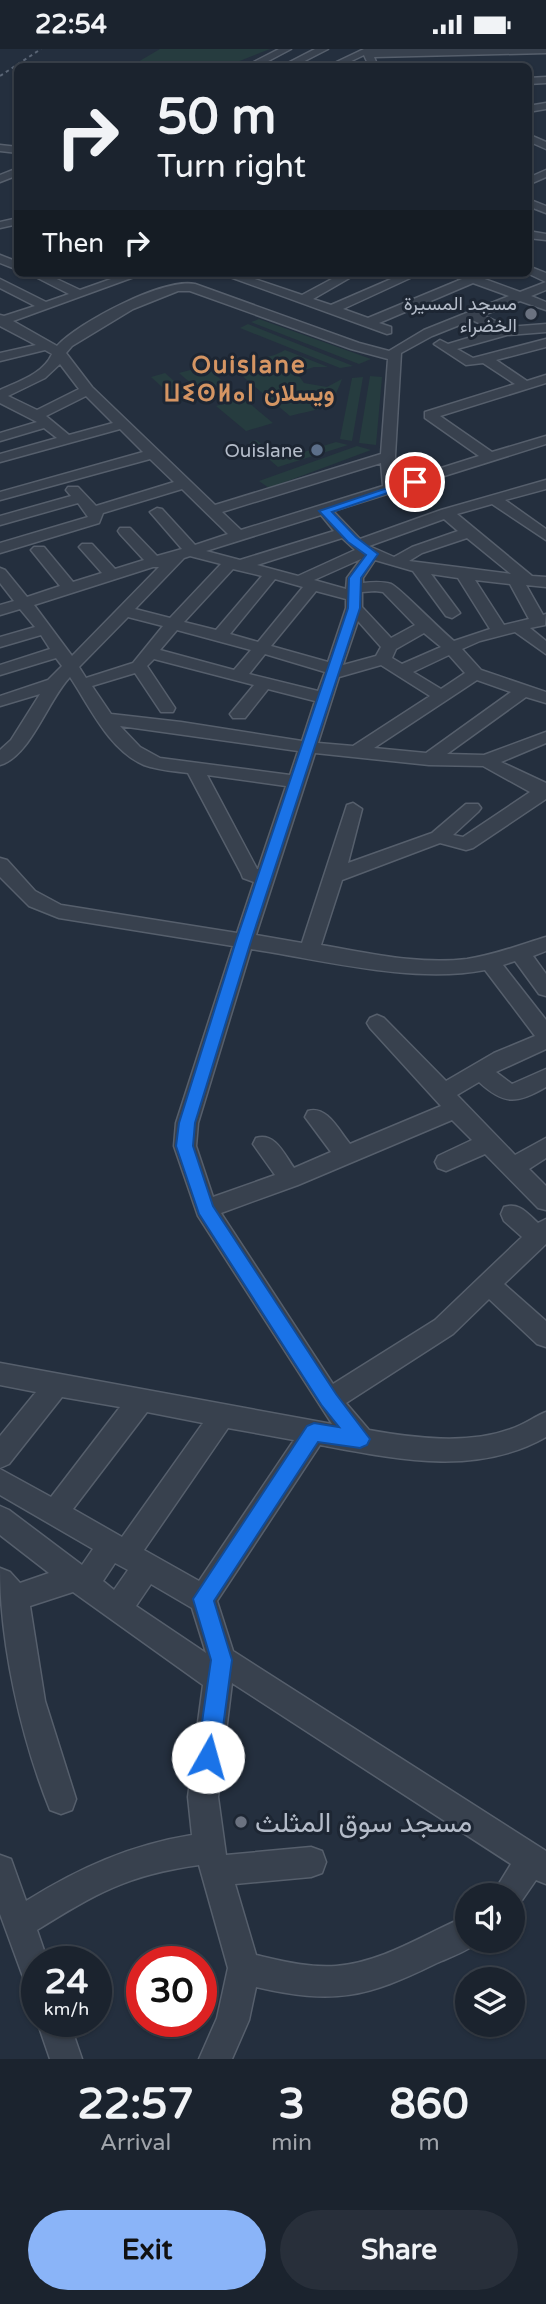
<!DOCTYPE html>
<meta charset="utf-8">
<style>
body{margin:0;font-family:"Varela Round",Vazirmatn,"Noto Sans Tifinagh",sans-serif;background:#282f3a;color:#f1f3f6;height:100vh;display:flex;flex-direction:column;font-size:26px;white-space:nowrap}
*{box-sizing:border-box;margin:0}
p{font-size:23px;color:#a0a4aa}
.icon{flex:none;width:38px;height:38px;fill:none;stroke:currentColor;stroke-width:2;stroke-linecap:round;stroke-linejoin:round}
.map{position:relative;height:2010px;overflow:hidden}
.side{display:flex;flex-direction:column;background:#1b232e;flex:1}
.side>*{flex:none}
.hud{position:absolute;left:14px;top:14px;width:518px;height:214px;border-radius:10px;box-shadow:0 2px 5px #0004,0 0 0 2px #39404a;background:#1b232e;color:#f1f3f6;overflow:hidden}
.fabs{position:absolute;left:455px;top:1834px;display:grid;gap:14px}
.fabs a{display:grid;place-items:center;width:70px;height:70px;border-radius:50%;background:#1b232e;box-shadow:0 2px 5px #0004,0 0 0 2px #39404a;font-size:35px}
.speed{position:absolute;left:21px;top:1897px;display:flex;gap:14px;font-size:35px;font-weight:700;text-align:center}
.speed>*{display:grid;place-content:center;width:91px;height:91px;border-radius:50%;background:#1b232e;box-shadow:0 2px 5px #0004,0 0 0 2px #39404a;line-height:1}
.speed small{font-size:18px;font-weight:400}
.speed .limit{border:10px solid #d22;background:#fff;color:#111}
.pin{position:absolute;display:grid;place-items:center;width:60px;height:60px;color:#fff;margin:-30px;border:4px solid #fff;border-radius:50%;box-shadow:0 2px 7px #0007}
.me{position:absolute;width:77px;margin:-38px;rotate:7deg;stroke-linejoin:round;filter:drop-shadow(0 0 5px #0008)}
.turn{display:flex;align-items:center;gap:24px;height:147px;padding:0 28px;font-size:32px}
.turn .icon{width:91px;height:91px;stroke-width:2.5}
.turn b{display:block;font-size:49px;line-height:60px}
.then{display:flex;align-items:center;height:66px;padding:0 28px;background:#0003;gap:14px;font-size:26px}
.eta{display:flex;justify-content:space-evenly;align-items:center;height:119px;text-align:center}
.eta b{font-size:42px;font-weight:700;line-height:49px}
.primary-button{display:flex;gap:14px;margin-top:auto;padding:14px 28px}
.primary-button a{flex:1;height:80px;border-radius:42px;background:#8ab4f8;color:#111;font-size:28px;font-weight:700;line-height:80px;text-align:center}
.primary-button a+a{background:#282f3a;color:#f1f3f6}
.status{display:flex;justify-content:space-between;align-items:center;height:49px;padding:0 35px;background:#1b232e;direction:ltr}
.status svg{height:19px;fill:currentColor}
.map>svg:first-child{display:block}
.green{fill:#263c3f}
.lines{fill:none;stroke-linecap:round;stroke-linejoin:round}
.minor-casing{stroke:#565f6c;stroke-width:3}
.minor{fill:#38414e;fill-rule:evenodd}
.rail{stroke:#5a6575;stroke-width:2;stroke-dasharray:3.5 3.5;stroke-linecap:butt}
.route{fill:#1a73e8;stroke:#114b97;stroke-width:2}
.worship-dot{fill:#6b7280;stroke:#1d2633;stroke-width:2.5}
.service-dot{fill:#5c6f8a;stroke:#1d2633;stroke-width:2.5}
.labels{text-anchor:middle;stroke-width:6;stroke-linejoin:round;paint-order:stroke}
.far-poi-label{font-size:19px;fill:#b4bcc9;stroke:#1d2633;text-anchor:end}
.far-district-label{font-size:24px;font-weight:bold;letter-spacing:2px;fill:#d59563;stroke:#1d2633}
.near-poi-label{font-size:28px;fill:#b4bcc9;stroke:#1d2633;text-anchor:start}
</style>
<div class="status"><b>22:54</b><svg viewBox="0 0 49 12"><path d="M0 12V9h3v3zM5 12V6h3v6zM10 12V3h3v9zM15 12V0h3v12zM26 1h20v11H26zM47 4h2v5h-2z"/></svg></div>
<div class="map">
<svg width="546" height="2010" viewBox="0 0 546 2010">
<rect width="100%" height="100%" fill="#242f3e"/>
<g class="green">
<polygon points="160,0 270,0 227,17 131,17"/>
<polygon points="259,270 371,310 359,315 251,273"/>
<polygon points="248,275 353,317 340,319 240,279"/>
<path d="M 285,301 L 328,318 L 314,318 L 302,322 L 299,327 L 304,334 L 327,338 L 342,330 C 330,364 322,358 290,367 L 229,316 C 247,308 267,312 285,301 Z"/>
<polygon points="205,317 233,341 207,348 179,324"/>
<polygon points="165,324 193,349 179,353 151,328"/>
<polygon points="370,327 382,328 376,396 359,394"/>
<polygon points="363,328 352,392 340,390 352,329"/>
<polygon points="243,349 273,374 246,382 216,357"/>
<polygon points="256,391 281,410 336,393 348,396 278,418 249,393"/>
<polygon points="357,397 371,401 269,439 259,432"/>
</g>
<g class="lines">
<defs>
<g id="minor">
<polygon points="279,0 291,0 257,18 244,18"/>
<polygon points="315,0 328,0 293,18 280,18"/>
<polygon points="364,0 546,0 546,4 374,8 377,15 373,18 369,17 364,6 339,18 326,18"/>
<polygon points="546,28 546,34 528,35 528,29"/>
<polygon points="546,54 546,60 528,63 528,57"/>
<polygon points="528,85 546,93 546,100 528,92"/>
<polygon points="0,96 18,98 18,104 0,102"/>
<polygon points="18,119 18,126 0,133 0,126"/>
<polygon points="546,121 546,128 528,136 528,129"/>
<polygon points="528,150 546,157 546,164 528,157"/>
<polygon points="18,169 18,175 0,179 0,173"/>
<polygon points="528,182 546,185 546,191 528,189"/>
<polygon points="0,206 18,213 18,221 0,214"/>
<polygon points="528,217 546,224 546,233 527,224"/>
<path d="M 28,224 L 44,224 L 80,241 L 128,224 L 145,224 L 13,272 L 57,297 C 79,273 163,229 195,235 L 359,294 L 389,302 L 424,281 L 509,247 L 473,234 L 379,274 L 391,278 L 391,284 L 387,285 L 219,224 L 237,224 L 302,246 L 343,224 L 358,224 L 313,250 L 331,256 L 405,224 L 421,224 L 343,260 L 368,269 L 462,230 L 458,229 L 457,224 L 468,224 L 520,243 L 546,233 L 546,241 L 531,247 L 546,253 L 546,261 L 520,252 L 483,266 L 508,278 L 546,275 L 546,283 L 507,286 L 457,300 L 473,309 L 546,290 L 546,298 L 496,311 L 527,332 L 546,326 L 546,334 L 440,367 L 492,403 L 546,387 L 546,395 L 333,462 L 360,490 L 441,461 L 546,431 L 546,440 L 505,451 L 546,480 L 546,491 L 492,455 L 457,465 L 532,527 L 546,528 L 546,538 L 526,536 L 543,566 L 546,565 L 545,576 L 530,579 L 546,592 L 546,605 L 515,583 L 480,592 L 462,600 L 481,621 L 546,643 L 546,654 L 526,648 L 447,705 L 484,706 L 546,683 L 546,694 L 501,713 L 546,734 L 546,750 L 473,799 L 466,801 L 440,794 L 342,831 L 321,896 C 369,904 418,916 467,910 C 494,906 520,896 546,888 L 546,902 L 533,907 L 546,925 L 546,947 L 539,945 L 515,912 L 503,916 L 546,971 L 546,1000 L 496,1023 L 512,1035 L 546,1020 L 546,1038 C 517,1055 504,1056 479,1033 L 457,1046 L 515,1106 L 546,1089 L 546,1109 L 529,1120 L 546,1137 L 546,1161 L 538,1159 L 485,1105 L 446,1122 L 438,1119 L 435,1113 L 438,1107 L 472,1091 L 452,1071 L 298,1136 L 221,1164 L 333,1335 L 435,1271 L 522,1188 L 504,1172 L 501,1165 L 504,1158 C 519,1153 527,1164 538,1174 L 546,1170 L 546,1195 L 504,1235 L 546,1272 L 546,1298 L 537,1295 L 489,1250 L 453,1285 L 346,1354 L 369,1381 C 413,1389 468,1396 511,1380 C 523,1376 534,1368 546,1363 L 546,1388 C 476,1428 395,1410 320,1396 L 217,1552 L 233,1602 L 546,1802 L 546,1835 L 536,1831 L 518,1857 L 513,1859 L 513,1846 L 492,1846 L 511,1815 L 232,1634 L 218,1748 L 226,1806 L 311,1798 L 322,1802 L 326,1813 L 322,1824 L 311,1828 L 235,1835 L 256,1906 C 282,1912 309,1919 336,1917 C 384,1913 424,1885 467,1867 L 467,1892 L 479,1892 C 469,1902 450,1908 437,1914 C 366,1949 334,1956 256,1938 L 249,1971 L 232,2010 L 199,2010 L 217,1969 L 228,1919 L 199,1816 C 127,1826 97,1844 37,1881 L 48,1913 L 37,1913 L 37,1941 L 26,1936 L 0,1865 L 0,1806 L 11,1810 L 26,1852 C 79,1819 130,1796 192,1786 L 188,1748 L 203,1636 L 73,1543 L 30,1557 L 45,1652 L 76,1750 L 72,1761 L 61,1765 L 50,1761 C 21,1689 0,1595 0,1519 L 10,1523 L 20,1534 L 49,1524 L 0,1486 L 0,1457 L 9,1461 L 82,1516 L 93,1500 L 0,1446 L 0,1420 L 51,1448 L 120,1358 L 62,1348 L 9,1415 L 0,1419 L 0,1387 L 36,1343 L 0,1336 L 0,1314 L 332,1375 L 198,1167 L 174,1097 L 176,1074 L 233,897 L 59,869 L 29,857 L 0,828 L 0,809 L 7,811 L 35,842 L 61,856 L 237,884 L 254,833 L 243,829 L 241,824 L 188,724 C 173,722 158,721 144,716 C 109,701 90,658 70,628 C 48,651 30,708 0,716 L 0,701 L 11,691 L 40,645 L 0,657 L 0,647 L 48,631 L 62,617 L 56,609 L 0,626 L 0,616 L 50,600 L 41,586 L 0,598 L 0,588 L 35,578 L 20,560 L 0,566 L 0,556 L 14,552 L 0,534 L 0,519 L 5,521 L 27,548 L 60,537 L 31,501 L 34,498 L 44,498 L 73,533 L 102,524 L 79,498 L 82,495 L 92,495 L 115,520 L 144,511 L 120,485 L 118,482 L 120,479 L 130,479 L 157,507 L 182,500 L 150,463 L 157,459 L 162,460 L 195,496 L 228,485 L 182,440 L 103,464 L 99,474 L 0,504 L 0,494 L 88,468 L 78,454 L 0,476 L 0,467 L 71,447 L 66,441 L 68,438 L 78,438 L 96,457 L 174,433 L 150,410 L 0,451 L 0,443 L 143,403 L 120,380 L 0,413 L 0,405 L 57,389 L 44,379 L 0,392 L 0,384 L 37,373 L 0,354 L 0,341 C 19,332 43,325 52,305 L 45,301 L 0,312 L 0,304 L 36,296 L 0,277 L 0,266 L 4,267 L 35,257 L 0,239 L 0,230 L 46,253 L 69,245 ZM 178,242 L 190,242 L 351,300 L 388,310 L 381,405 L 215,456 L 92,338 L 66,304 L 72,297 L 133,260 ZM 472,271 L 495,281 L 448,295 L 440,291 L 434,295 L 466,316 L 483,314 L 515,335 L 425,363 L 425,369 L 479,407 L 397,433 L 395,407 L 401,304 L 432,287 ZM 60,315 L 79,340 L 37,361 L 8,347 L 45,329 ZM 86,347 L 113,374 L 69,386 L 46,367 ZM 381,414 L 383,437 L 241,481 L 222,463 ZM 321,466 L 334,482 L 240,511 L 206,502 ZM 444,470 L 458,482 L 412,498 L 394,508 L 369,497 ZM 342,489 L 355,501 L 298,527 L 257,516 ZM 467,489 L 511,525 L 409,512 L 422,504 ZM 190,507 L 221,515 L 170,569 L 135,560 L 184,509 ZM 361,510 L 347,529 L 346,540 L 314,531 ZM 375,511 L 413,522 L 446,567 L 452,569 L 460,564 L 431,525 L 458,529 L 490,580 L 454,592 C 441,582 399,538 391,535 C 382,532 372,533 363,534 L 363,529 ZM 153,518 L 159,518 L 72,607 L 34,556 ZM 233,520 L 262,527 L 216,581 L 184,573 ZM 275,530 L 303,538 L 258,593 L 230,585 ZM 475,531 L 510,535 L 529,570 L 504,576 ZM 316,542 L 346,550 L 346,559 L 328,613 L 271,597 ZM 375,542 L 383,543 L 415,576 L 391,589 L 362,558 L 362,543 ZM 128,568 L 163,577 L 133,614 L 86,629 L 79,618 ZM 358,572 L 381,598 L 376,607 L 343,616 ZM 177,581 L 251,601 L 234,621 L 160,601 ZM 424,584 L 441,598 L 402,615 L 392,609 L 396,600 ZM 265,605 L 325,623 L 318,642 L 249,625 ZM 449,606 L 465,624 L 441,640 L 413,623 ZM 154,610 L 254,636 L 230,665 L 233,669 L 245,669 L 268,640 L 315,652 L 302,692 L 181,673 L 111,665 L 92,637 L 135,624 L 161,663 L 173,663 L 175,659 L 147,617 ZM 381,616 L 430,647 L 353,697 L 318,694 L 339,628 ZM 477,631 L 511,643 L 426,704 L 374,699 ZM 120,677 L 298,702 L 290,726 L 160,709 L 140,698 ZM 315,704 L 429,716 L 483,717 L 530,743 L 463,788 L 453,786 L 478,763 L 481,759 L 478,755 L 466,755 L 432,784 L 348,814 L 362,760 L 353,754 L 347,756 L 302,894 L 256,886 ZM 207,726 L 286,737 L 258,820 L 257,820 ZM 251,900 C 323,911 413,935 485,921 L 535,987 L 494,1004 L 446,1032 L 384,969 L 377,966 L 370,969 L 367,974 L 370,979 L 441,1057 L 350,1095 C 339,1082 327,1056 308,1062 L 305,1068 L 331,1103 L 294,1119 C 284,1105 275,1083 256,1089 L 253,1095 L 275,1126 L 213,1148 L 196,1097 L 198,1074 ZM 147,1363 L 203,1374 L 122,1488 L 73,1460 ZM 228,1379 L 294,1391 L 199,1532 L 144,1501 ZM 115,1514 L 128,1521 L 114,1541 L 103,1532 ZM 151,1535 L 192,1559 L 206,1604 L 136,1557 Z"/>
<polygon points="37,1972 69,1972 82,2010 50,2010"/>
</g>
</defs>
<use href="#minor" class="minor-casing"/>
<use href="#minor" class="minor"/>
<polyline class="rail" points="0,27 41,0"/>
</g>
<polygon class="route" points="411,431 420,433 332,463 356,488 378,505 361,529 360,559 251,892 195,1074 193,1097 213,1157 336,1345 370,1390 367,1396 360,1399 318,1393 214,1552 232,1611 219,1708 216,1715 208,1719 200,1715 197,1708 211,1611 193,1550 307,1377 314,1374 339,1378 322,1357 199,1165 176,1097 179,1074 236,892 348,559 349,529 366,506 348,493 319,462"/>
<g class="worship-dot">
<circle cx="531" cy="265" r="7"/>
<circle cx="241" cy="1773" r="7"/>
</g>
<circle class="service-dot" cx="317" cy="401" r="7"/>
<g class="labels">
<g class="far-poi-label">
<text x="517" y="261">مسجد المسيرة<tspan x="517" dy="22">الخضراء</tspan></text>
<text x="303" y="408">Ouislane</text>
</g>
<g class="far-district-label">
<text x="249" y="324">Ouislane<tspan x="249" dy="28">ⵡⵉⵙⵍⴰⵏ ويسلان</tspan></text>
</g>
<g class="near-poi-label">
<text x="255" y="1783">مسجد سوق المثلث</text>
</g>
</g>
</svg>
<div class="fabs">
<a><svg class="icon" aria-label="sound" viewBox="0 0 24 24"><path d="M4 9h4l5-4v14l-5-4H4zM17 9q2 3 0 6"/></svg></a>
<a><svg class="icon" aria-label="layers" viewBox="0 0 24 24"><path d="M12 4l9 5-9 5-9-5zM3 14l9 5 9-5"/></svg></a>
</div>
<div class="speed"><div>24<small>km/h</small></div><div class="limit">30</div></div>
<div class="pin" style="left:415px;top:433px;background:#d93025"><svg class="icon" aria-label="arrive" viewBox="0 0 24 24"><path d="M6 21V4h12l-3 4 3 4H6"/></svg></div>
<svg class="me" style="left:208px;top:1708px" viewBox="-20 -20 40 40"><circle r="19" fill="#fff"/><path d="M0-13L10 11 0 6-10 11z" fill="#1a73e8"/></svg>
<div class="hud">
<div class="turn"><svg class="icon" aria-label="right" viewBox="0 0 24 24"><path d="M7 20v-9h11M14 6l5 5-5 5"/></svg><div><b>50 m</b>Turn right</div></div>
<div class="then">Then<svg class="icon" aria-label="right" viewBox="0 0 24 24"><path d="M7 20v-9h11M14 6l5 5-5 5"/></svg></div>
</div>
</div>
<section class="side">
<div class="eta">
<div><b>22:57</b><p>Arrival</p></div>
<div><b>3</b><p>min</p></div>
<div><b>860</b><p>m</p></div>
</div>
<div class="primary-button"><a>Exit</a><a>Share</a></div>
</section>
